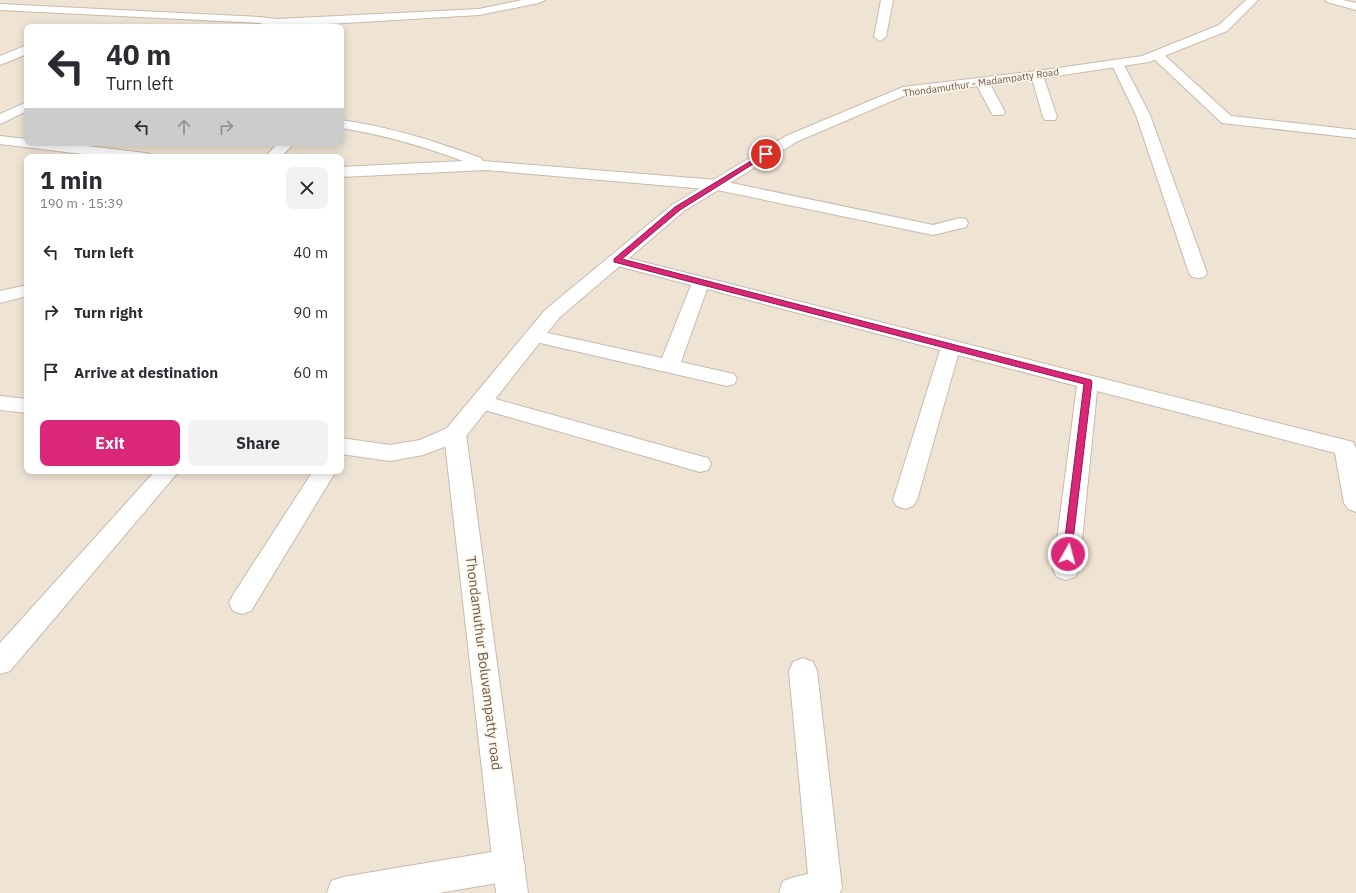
<!DOCTYPE html>
<meta charset="utf-8">
<style>
body{margin:0;font-family:"IBM Plex Sans",sans-serif;background:#f2f2f3;color:#2b2b33;height:100vh;display:flex;flex-direction:column;font-size:15px;white-space:nowrap}
*{box-sizing:border-box;margin:0}
p{font-size:13px;color:#7c7c81}
.icon{flex:none;width:22px;height:22px;fill:none;stroke:currentColor;stroke-width:2;stroke-linecap:round;stroke-linejoin:round}
.map{position:relative;flex:1;overflow:hidden}
.details{position:absolute;left:24px;top:154px;width:320px;height:320px;display:flex;flex-direction:column;background:#fff;border-radius:8px;box-shadow:0 2px 10px #0003}
.details>*{flex:none}
.banner{position:absolute;left:24px;top:24px;width:320px;height:122px;border-radius:8px;box-shadow:0 2px 10px #0003;background:#fff;color:#2b2b33;overflow:hidden}
.pin{position:absolute;display:grid;place-items:center;width:34px;height:34px;color:#fff;margin:-17px;border:2px solid #fff;border-radius:50%;box-shadow:0 1px 4px #0007}
.me{position:absolute;width:44px;margin:-22px;rotate:7deg;stroke-linejoin:round;filter:drop-shadow(0 0 3px #0008)}
.turn{display:flex;align-items:center;gap:14px;height:84px;padding:0 16px;font-size:18px}
.turn .icon{width:52px;height:52px;stroke-width:2.5}
.turn b{display:block;font-size:28px;line-height:34px}
.lanes{display:flex;align-items:center;height:38px;padding:0 16px;background:#0003;justify-content:center;gap:20px;direction:ltr}
.lanes .off{opacity:.35}
.round{display:grid;place-items:center;flex:none;width:42px;height:42px;border-radius:8px;background:#f2f2f3}
.overview{display:flex;align-items:center;justify-content:space-between;height:68px;padding:0 16px}
h1{font-size:24px;font-weight:800;line-height:30px}
.cta{display:flex;gap:8px;margin-top:auto;padding:8px 16px}
.cta a{flex:1;height:46px;border-radius:8px;background:#db2777;color:#fff;font-size:16px;font-weight:800;line-height:46px;text-align:center}
.cta a+a{background:#f2f2f3;color:#2b2b33}
ul{padding:0;list-style:none}
li{display:flex;align-items:center;gap:12px;height:60px;padding:0 16px}
li div{flex:1}
li b{display:block;font-size:15px}
li em{font-style:normal}
.map>svg:first-child{display:block}
.residential{fill:#efe4d4;fill-rule:evenodd}
.lines{fill:none;stroke-linecap:round;stroke-linejoin:round}
.minor-casing{stroke:#c8baad;stroke-width:2}
.tertiary-casing{stroke:#c8baad;stroke-width:2}
.secondary-casing{stroke:#cbbbab;stroke-width:2}
.minor{fill:#fff;fill-rule:evenodd}
.tertiary{fill:#fff;fill-rule:evenodd}
.secondary{fill:#fff;fill-rule:evenodd}
.route{fill:#db2777;stroke:#8e194d}
.labels{text-anchor:middle;stroke-width:3;stroke-linejoin:round;paint-order:stroke}
.far-street-label{font-size:10px;fill:#6e5b4e;stroke:#fcf6ea}
.near-street-label{font-size:14px;fill:#6e5b4e;stroke:#fcf6ea}
</style>
<div class="map">
<svg width="1356" height="893" viewBox="0 0 1356 893">
<rect width="100%" height="100%" fill="#f9f2e5"/>
<path class="residential" d="M 0,0 L 1356,0 L 1356,893 L 0,893 ZM 27,27 L 341,27 L 341,143 L 27,143 ZM 27,157 L 341,157 L 341,471 L 27,471 Z"/>
<g class="lines">
<defs>
<g id="minor">
<polygon points="522,0 545,0 539,3 479,15 277,27 259,23 0,10 0,4 259,17 277,19 479,9"/>
<polygon points="881,0 893,0 886,37 880,41 874,37"/>
<polygon points="1325,0 1343,0 1356,3 1356,10 1327,2"/>
<polygon points="27,45 27,54 0,65 0,56"/>
<polygon points="1157,51 1161,52 1231,116 1356,130 1356,138 1222,123 1153,58 1151,55"/>
<polygon points="1117,59 1123,63 1150,115 1207,273 1204,277 1198,278 1192,277 1189,273 1136,115 1111,63"/>
<polygon points="1037,71 1043,75 1057,117 1055,120 1045,120 1043,117 1031,75"/>
<polygon points="982,78 989,82 1005,112 1003,115 993,115 991,112 975,82"/>
<polygon points="27,102 27,111 0,124 0,114"/>
<path d="M 341,120 C 391,127 434,141 481,158 L 483,161 L 717,180 L 933,225 L 960,218 L 966,219 L 968,223 L 966,227 L 933,235 L 717,190 L 486,170 L 341,177 L 341,167 L 463,161 C 422,146 385,135 341,128 Z"/>
<polygon points="0,136 27,139 27,143 63,143 145,153 150,154 152,157 107,157 0,144"/>
<polygon points="278,143 294,143 281,157 265,157"/>
<polygon points="616,255 1353,442 1356,448 1356,512 1348,509 1344,503 1335,453 1097,391 1079,570 1075,577 1066,580 1057,577 1053,570 1077,386 958,355 917,500 913,506 905,509 897,506 893,500 940,350 707,289 681,362 734,374 737,379 734,384 727,386 527,340 524,336 527,332 534,330 662,358 691,285 610,264 607,260 610,256"/>
<polygon points="27,285 27,296 0,303 0,291"/>
<polygon points="481,395 700,456 708,458 711,464 708,470 700,472 474,407 471,402 474,397"/>
<polygon points="155,471 179,471 10,671 0,674 0,643"/>
<polygon points="313,471 336,471 251,611 242,614 233,611 229,603 233,595"/>
<polygon points="803,658 813,662 817,671 842,888 840,893 779,893 783,881 795,877 808,874 789,671 793,662"/>
<polygon points="509,849 520,854 525,865 520,876 509,881 439,893 327,893 331,881 343,877"/>
</g>
<polygon id="tertiary" points="455,426 463,428 466,434 528,893 496,893 444,434 447,428"/>
<g id="secondary">
<polygon points="1246,0 1258,0 1227,31 1149,62 1037,79 906,95 796,142 684,211 559,318 463,440 423,455 390,461 341,454 341,438 390,445 420,440 447,428 545,310 672,205 786,136 903,87 1037,71 1142,56 1219,25"/>
<polygon points="0,396 27,399 27,413 0,410"/>
</g>
</defs>
<use href="#minor" class="minor-casing"/>
<use href="#tertiary" class="tertiary-casing"/>
<use href="#secondary" class="secondary-casing"/>
<use href="#minor" class="minor"/>
<use href="#tertiary" class="tertiary"/>
<use href="#secondary" class="secondary"/>
</g>
<polygon class="route" points="764,153 769,154 680,210 622,259 1091,380 1092,382 1071,557 1068,558 1063,554 1084,384 614,262 614,259 675,207"/>
<g class="labels">
<g class="far-street-label">
<text transform="translate(981 82) rotate(-8)" y="4">Thondamuthur - Madampatty Road</text>
</g>
<g class="near-street-label">
<text transform="translate(484 663) rotate(83)" y="5">Thondamuthur Boluvampatty road</text>
</g>
</g>
</svg>
<div class="pin" style="left:766px;top:154px;background:#d93025"><svg class="icon" aria-label="arrive" viewBox="0 0 24 24"><path d="M6 21V4h12l-3 4 3 4H6"/></svg></div>
<svg class="me" style="left:1068px;top:554px" viewBox="-20 -20 40 40"><circle r="17" fill="#db2777" stroke="#fff" stroke-width="3"/><path d="M0-11L8 9 0 5-8 9z" fill="#fff"/></svg>
<div class="banner">
<div class="turn"><svg class="icon" aria-label="left" viewBox="0 0 24 24"><path d="M17 20v-9H6M10 6l-5 5 5 5"/></svg><div><b>40 m</b>Turn left</div></div>
<div class="lanes"><svg class="icon" aria-label="left" viewBox="0 0 24 24"><path d="M17 20v-9H6M10 6l-5 5 5 5"/></svg><svg class="icon off" aria-label="ahead" viewBox="0 0 24 24"><path d="M12 20V5M6 11l6-6 6 6"/></svg><svg class="icon off" aria-label="right" viewBox="0 0 24 24"><path d="M7 20v-9h11M14 6l5 5-5 5"/></svg></div>
</div>
<section class="details">
<div class="overview"><div><h1>1 min</h1><p>190 m · 15:39</p></div><a class="round"><svg class="icon" aria-label="close" viewBox="0 0 24 24"><path d="M6 6l12 12M18 6L6 18"/></svg></a></div>
<ul>
<li><svg class="icon" aria-label="left" viewBox="0 0 24 24"><path d="M17 20v-9H6M10 6l-5 5 5 5"/></svg><div><b>Turn left</b></div><em>40 m</em></li>
<li><svg class="icon" aria-label="right" viewBox="0 0 24 24"><path d="M7 20v-9h11M14 6l5 5-5 5"/></svg><div><b>Turn right</b></div><em>90 m</em></li>
<li><svg class="icon" aria-label="arrive" viewBox="0 0 24 24"><path d="M6 21V4h12l-3 4 3 4H6"/></svg><div><b>Arrive at destination</b></div><em>60 m</em></li>
</ul>
<div class="cta"><a>Exit</a><a>Share</a></div>
</section>
</div>
